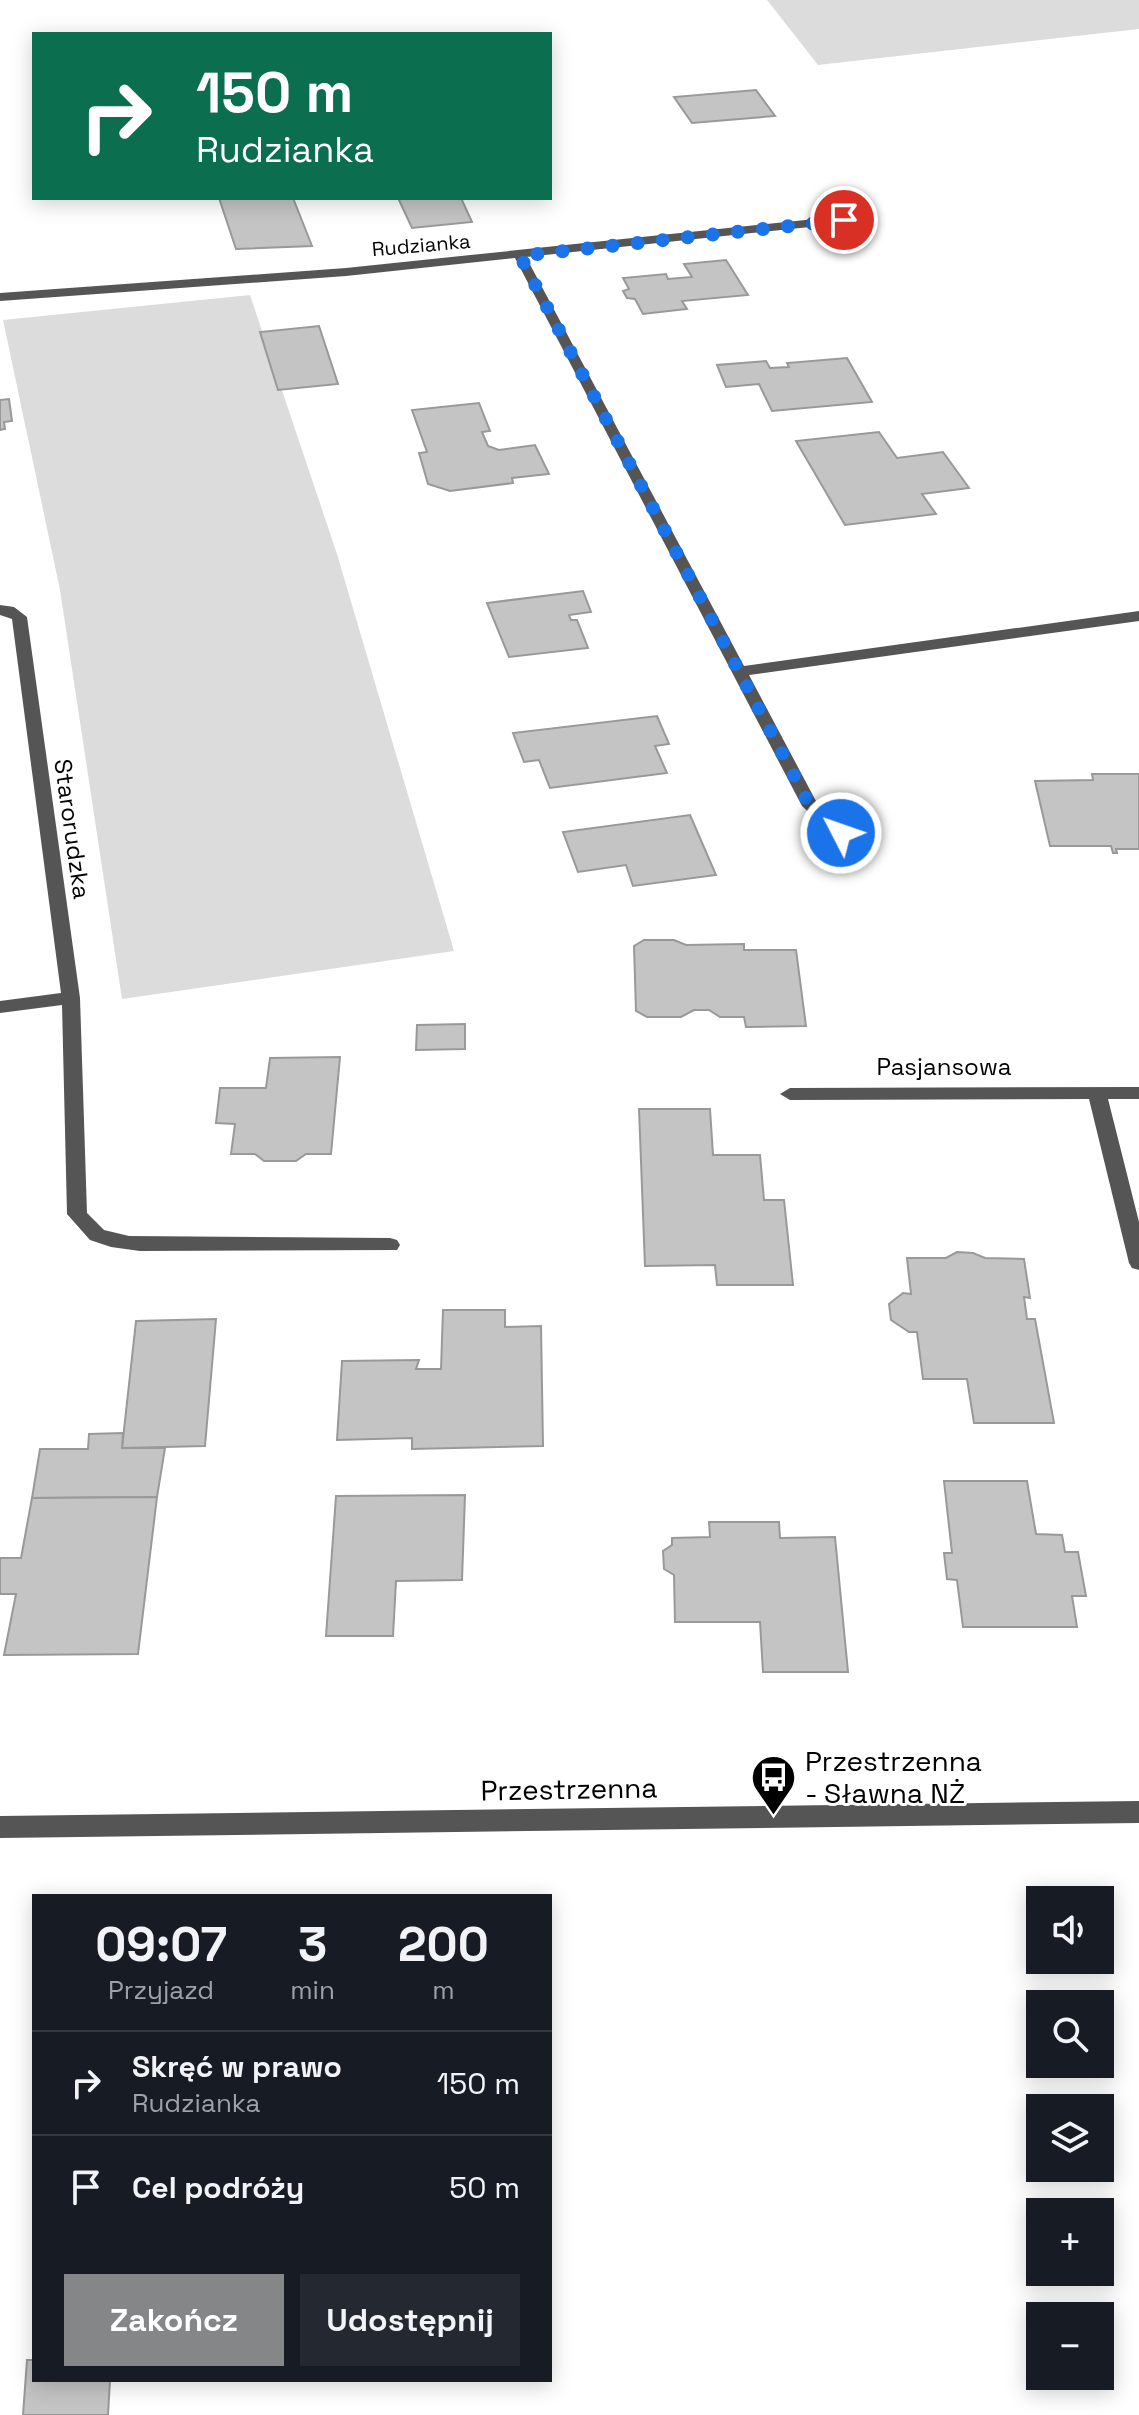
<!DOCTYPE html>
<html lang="pl">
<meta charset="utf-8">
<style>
body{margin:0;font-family:"Space Grotesk",sans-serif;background:#242831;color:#f1f3f6;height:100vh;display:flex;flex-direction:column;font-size:30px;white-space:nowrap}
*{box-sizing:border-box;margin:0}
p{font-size:26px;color:#9ea1a6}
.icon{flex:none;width:44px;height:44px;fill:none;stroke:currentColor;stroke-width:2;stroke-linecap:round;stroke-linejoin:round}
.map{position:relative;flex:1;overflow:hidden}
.side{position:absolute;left:32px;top:1894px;width:520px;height:488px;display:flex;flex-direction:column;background:#171b24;border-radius:0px;box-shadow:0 4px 20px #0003}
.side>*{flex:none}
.hud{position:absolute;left:32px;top:32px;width:520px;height:168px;border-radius:0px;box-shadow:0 4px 20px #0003;background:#0b6e4f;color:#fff;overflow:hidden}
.tools{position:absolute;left:1026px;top:1886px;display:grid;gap:16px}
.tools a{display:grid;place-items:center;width:88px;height:88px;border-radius:0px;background:#171b24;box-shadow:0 4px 20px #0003;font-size:40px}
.pin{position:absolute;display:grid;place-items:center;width:68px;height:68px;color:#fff;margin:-34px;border:4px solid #fff;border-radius:50%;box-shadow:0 2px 8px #0007}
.me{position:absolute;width:88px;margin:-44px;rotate:311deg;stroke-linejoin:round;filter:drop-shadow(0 0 6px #0008)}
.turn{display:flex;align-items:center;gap:28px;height:168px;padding:0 32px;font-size:36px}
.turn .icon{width:104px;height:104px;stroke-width:2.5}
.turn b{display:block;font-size:56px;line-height:68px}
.eta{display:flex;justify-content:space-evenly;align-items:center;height:136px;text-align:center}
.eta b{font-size:48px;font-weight:800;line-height:56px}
.action{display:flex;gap:16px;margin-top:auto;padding:16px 32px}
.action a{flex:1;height:92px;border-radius:0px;background:#858687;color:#fff;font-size:32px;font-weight:800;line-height:92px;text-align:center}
.action a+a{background:#242831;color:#f1f3f6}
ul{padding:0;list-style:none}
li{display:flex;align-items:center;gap:24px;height:104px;padding:0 32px;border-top:2px solid #363941}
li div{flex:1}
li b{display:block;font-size:30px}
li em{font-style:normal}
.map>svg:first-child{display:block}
.green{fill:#dcdcdc}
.building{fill:#c4c4c4;stroke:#999;stroke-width:2}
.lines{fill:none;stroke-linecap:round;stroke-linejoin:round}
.minor{fill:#555;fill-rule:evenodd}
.route{stroke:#1a73e8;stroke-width:14;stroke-dasharray:0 25.2}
.labels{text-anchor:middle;stroke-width:6;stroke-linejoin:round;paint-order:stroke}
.far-street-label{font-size:20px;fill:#000;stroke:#fff}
.street-label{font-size:24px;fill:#000;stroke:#fff}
.near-poi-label{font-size:28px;fill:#000;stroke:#fff;text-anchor:start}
.near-street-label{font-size:28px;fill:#000;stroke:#fff}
</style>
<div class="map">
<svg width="1139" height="2415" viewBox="0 0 1139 2415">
<rect width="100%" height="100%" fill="#fff"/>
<g class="green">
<polygon points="767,0 1139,0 1139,29 818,65"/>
<polygon points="250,295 337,554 454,951 122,999 60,590 3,320"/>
</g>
<g class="building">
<polygon points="756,90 775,116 692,123 674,97"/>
<polygon points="219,198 293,198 312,246 236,249"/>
<polygon points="398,198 461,198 472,222 412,228"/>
<polygon points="726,260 748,295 682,301 687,309 643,314 635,299 627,298 623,291 629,289 623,278 666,274 668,279 692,277 684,264"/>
<polygon points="319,326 338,384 278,390 260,332"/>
<polygon points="847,358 872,402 772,411 759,384 726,387 717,365 766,361 770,368 789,367 787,363"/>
<polygon points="9,399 12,421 4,422 5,429 0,430 0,400"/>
<polygon points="479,403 490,431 482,432 488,446 499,450 535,445 549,474 512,478 513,483 450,491 428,484 419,453 427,452 412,410"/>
<polygon points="879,432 897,458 943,452 969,488 922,494 936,514 845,525 796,441"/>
<polygon points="583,591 591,612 569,615 571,620 577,620 588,648 509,657 487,603"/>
<polygon points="657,716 669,744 655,746 667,773 550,788 539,760 524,762 513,733"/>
<polygon points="1092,774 1139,774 1139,849 1116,849 1117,853 1113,853 1111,846 1050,846 1035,781 1093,780"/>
<polygon points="690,815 716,875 633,886 626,865 578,872 563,832"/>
<polygon points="644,940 674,940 686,945 744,944 744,950 796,950 806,1026 746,1027 744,1017 720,1017 709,1010 694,1010 681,1017 647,1017 636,1011 634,946"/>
<polygon points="465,1024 465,1049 416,1050 417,1025"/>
<polygon points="340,1057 331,1154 306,1154 296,1161 264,1161 255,1154 231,1154 235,1124 216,1123 220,1088 266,1088 270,1058"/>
<polygon points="639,1109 710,1109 713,1155 760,1155 764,1200 784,1200 793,1285 717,1285 715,1265 645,1266"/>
<polygon points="957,1252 973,1253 985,1258 1024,1259 1030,1298 1024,1297 1027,1319 1035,1319 1054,1423 974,1423 967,1379 923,1379 917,1332 909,1332 891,1320 889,1304 903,1293 911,1294 907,1258 946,1258"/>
<polygon points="443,1310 505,1310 505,1327 541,1326 543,1446 412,1449 412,1438 337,1440 342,1361 419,1360 416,1369 441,1369"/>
<polygon points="216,1319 205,1446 122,1448 136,1321"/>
<polygon points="123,1433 122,1448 165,1448 157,1497 32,1498 40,1449 88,1449 89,1434"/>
<polygon points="944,1481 1027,1481 1036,1534 1062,1535 1065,1552 1078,1552 1086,1596 1072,1596 1077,1627 963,1627 957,1580 947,1579 944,1553 952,1553"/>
<polygon points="465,1495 462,1580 396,1581 393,1636 326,1636 336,1496"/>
<polygon points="157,1497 138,1654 4,1655 16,1594 0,1594 0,1558 21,1558 32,1498"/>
<polygon points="709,1522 779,1522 780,1538 835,1537 848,1672 763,1672 760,1622 675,1622 674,1575 664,1569 663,1551 672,1545 672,1538 710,1537"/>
<polygon points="27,2360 34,2360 34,2380 110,2380 108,2415 23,2415"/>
</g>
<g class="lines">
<g class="minor">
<polygon points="844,216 848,217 848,223 526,257 744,666 1139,611 1139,621 749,675 817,803 849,833 841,838 835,837 802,806 515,258 346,276 0,301 0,293 346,268"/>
<polygon points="0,605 14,607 27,617 80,998 87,1213 104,1230 129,1236 390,1238 397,1240 400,1245 397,1250 140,1251 111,1247 90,1240 67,1214 62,1005 0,1013 0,1001 61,993 12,619 0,615"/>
<polygon points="1139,1087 1139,1099 1108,1099 1139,1222 1139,1270 1132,1268 1129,1263 1089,1099 790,1100 780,1094 790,1088"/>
<polygon points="1139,1801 1139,1823 0,1838 0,1816"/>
</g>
</g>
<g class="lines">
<polyline class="route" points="841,833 810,806 520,256 844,220"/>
</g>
<defs>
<symbol id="bus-pin" viewBox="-11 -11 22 30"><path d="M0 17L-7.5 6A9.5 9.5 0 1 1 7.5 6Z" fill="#000" stroke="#fff"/><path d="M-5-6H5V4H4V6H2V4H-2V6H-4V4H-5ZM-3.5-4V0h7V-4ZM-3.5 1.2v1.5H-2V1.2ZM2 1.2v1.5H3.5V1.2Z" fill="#fff"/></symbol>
</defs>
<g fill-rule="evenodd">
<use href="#bus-pin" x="748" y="1752" width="51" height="69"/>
</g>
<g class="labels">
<g class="far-street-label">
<text transform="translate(421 245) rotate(-5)" y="7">Rudzianka</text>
</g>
<g class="street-label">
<text transform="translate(72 829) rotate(82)" y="8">Starorudzka</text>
<text x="944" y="1075">Pasjansowa</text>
</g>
<g class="near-poi-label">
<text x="805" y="1771">Przestrzenna<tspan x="805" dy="32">- Sławna NŻ</tspan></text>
</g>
<g class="near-street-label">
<text transform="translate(569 1789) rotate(-1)" y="10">Przestrzenna</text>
</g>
</g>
</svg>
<div class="tools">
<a><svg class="icon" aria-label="sound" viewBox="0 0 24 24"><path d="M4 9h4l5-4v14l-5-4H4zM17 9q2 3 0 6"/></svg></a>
<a><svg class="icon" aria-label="search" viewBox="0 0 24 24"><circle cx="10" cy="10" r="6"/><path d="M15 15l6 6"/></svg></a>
<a><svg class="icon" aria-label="layers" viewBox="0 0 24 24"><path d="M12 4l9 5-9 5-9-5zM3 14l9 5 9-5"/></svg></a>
<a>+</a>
<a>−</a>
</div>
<div class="pin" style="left:844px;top:220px;background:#d93025"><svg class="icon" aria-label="arrive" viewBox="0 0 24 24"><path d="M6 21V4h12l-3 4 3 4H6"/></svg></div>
<svg class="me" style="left:841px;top:833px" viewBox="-20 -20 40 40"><circle r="17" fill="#1a73e8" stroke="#fff" stroke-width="3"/><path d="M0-11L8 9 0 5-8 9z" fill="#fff"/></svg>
<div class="hud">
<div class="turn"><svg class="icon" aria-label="right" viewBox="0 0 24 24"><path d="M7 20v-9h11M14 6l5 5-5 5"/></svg><div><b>150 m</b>Rudzianka</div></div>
</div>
<section class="side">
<div class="eta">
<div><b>09:07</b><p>Przyjazd</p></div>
<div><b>3</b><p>min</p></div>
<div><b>200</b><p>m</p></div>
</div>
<ul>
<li><svg class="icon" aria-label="right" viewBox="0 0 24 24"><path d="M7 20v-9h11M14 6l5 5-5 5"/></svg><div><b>Skręć w prawo</b><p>Rudzianka</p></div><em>150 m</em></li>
<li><svg class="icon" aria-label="arrive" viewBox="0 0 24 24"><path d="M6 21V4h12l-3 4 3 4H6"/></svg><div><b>Cel podróży</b></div><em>50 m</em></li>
</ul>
<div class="action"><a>Zakończ</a><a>Udostępnij</a></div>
</section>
</div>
